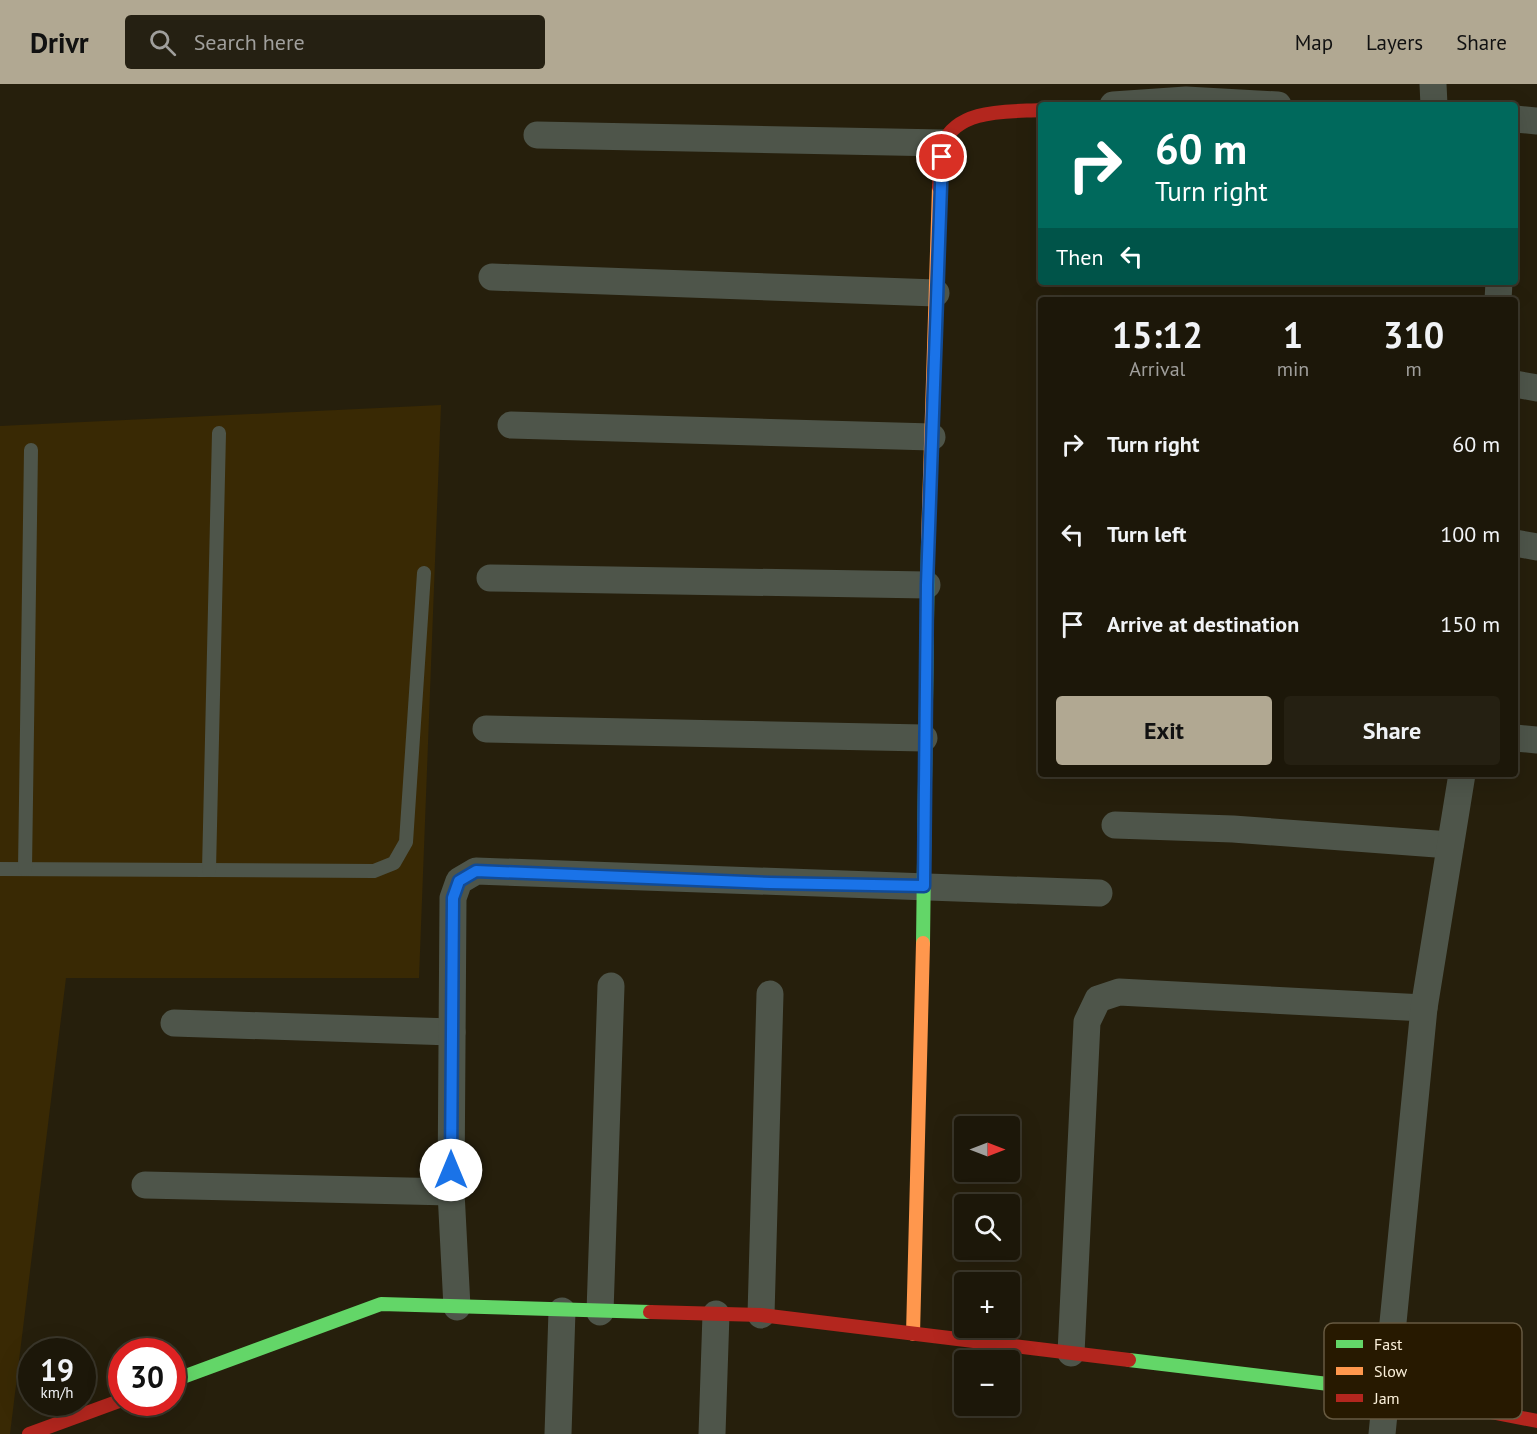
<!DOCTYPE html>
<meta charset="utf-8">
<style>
body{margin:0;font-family:"PT Sans",sans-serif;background:#252012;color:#f1f3f6;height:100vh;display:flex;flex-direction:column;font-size:22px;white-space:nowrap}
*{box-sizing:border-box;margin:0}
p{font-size:20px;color:#a09f9c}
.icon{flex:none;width:33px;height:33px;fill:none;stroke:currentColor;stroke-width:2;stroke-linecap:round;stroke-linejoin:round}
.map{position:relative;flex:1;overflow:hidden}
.side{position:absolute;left:1038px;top:213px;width:480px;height:480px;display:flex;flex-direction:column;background:#1c1709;border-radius:6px;box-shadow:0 6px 24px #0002,0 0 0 2px #3a362a}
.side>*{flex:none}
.guide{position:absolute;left:1038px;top:18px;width:480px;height:183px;border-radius:6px;box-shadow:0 6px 24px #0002,0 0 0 2px #3a362a;background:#00695c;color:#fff;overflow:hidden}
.needle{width:39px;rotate:90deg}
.tools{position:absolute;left:954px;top:1032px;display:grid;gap:12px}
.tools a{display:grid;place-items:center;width:66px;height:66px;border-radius:6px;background:#1c1709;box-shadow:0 6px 24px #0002,0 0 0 2px #3a362a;font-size:30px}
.speed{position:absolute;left:18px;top:1254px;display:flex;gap:12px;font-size:30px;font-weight:700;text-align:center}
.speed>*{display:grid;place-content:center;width:78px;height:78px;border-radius:50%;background:#1c1709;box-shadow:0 6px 24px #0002,0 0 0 2px #3a362a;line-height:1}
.speed small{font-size:15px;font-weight:400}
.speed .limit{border:9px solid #d22;background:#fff;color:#111}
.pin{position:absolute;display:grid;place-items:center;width:51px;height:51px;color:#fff;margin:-26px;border:3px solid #fff;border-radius:50%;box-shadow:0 2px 6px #0007}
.me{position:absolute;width:66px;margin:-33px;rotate:0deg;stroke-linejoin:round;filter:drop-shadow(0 0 4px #0008)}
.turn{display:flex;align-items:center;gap:21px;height:126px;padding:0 18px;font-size:27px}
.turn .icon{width:78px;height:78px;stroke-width:2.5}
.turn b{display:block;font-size:42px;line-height:51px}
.then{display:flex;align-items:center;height:57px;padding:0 18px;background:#0003;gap:12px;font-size:22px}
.eta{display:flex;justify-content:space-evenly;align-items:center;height:102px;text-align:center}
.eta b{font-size:36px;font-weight:800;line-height:42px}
.button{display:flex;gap:12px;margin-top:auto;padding:12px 18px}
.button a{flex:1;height:69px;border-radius:6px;background:#b1a892;color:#111;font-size:24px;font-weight:800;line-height:69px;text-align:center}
.button a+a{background:#252012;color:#f1f3f6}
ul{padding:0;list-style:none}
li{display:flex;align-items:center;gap:18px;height:90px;padding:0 18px}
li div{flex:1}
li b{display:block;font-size:22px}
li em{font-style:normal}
header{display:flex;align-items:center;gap:36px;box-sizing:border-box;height:84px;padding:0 30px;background:#b1a892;color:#111}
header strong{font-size:28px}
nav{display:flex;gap:33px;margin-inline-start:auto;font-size:21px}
.search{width:420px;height:54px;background:#252012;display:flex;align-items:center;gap:15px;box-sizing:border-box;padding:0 21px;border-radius:6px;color:#a09f9c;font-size:22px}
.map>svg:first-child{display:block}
.built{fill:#392904}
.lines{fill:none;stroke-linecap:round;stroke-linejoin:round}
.lane{stroke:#4e554a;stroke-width:14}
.street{stroke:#4e554a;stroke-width:27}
.fast{stroke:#63d668;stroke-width:14}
.slow{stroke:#ff974d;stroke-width:14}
.jam{stroke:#b3261e;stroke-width:14}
.route-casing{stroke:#114b97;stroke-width:15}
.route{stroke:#1a73e8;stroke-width:10}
.key{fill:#271900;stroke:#675a41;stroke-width:1.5}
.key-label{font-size:16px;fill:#fcf1da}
</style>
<header>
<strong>Drivr</strong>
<div class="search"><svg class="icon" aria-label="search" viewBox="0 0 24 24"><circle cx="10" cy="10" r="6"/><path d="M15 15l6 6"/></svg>Search here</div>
<nav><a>Map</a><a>Layers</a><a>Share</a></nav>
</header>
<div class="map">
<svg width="1537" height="1350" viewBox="0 0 1537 1350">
<rect width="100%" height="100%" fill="#261f0c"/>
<polygon class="built" points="441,321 419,894 66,894 10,1350 0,1350 0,342"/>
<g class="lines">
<g class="lane">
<polyline points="0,785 374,787 394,779 406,758 424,489"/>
<polyline points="25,785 31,366"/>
<polyline points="209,786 219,349"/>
</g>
<g class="street">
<polyline points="1433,0 1434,21"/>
<polyline points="1113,21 1186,16 1278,21"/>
<polyline points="1515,35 1537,37"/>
<polyline points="537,51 943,59"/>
<polyline points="492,193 936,209"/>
<polyline points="1498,216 1499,198"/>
<polyline points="1515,300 1537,304"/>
<polyline points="511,341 932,353"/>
<polyline points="1515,459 1537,463"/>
<polyline points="490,494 927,501"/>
<polyline points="486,645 924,654"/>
<polyline points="1515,654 1537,656"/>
<polyline points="1115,741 1233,745 1450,761"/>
<polyline points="174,939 452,948"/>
<polyline points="145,1101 451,1108"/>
<polyline points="457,1223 451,1108 453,814 459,797 476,787 1099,809"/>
<polyline points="600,1228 611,902"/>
<polyline points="761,1231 770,910"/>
<polyline points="1071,1269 1087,938 1098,915 1119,908 1424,924"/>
<polyline points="558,1350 562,1227"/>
<polyline points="712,1350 716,1230"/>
<polyline points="1382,1350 1424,924 1462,690"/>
</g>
<g class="fast">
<polyline points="923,859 928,456"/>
<polyline points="1129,1276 1387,1307 1460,1322"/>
<polyline points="172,1297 381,1220 650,1228"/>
</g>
<g class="slow">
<polyline points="928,456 939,103"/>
<polyline points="913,1250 923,859"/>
</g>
<g class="jam">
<path d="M 939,103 C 940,90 938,73 943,60 C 958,24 1009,28 1041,26"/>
<polyline points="650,1228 761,1231 1129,1276"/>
<polyline points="1460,1322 1537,1337"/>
<polyline points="29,1350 122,1316"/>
</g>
</g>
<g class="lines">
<defs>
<polyline id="route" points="451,1086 453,814 459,797 476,787 770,799 924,802 927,501 942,73"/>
</defs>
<use href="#route" class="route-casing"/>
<use href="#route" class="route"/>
</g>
<rect x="1324" y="1239" width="198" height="96" rx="9" class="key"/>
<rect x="1336" y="1256" width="27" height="8" fill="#63d668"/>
<rect x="1336" y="1283" width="27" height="8" fill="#ff974d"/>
<rect x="1336" y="1310" width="27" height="8" fill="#b3261e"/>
<g class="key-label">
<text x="1374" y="1266">Fast</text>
<text x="1374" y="1293">Slow</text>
<text x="1374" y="1320">Jam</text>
</g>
</svg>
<div class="tools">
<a><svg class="needle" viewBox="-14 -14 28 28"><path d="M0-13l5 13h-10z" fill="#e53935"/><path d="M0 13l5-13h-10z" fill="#a09f9c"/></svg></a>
<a><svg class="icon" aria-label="search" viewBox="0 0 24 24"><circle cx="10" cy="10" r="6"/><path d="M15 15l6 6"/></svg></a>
<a>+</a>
<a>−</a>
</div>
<div class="speed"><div>19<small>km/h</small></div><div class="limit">30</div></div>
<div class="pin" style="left:942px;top:73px;background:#d93025"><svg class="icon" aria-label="arrive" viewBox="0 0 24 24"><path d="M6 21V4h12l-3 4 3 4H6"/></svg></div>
<svg class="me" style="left:451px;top:1086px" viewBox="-20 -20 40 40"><circle r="19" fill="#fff"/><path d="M0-13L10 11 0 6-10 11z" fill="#1a73e8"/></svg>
<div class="guide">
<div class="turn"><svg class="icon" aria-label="right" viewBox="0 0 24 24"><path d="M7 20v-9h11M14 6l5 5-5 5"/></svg><div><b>60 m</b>Turn right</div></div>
<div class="then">Then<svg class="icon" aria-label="left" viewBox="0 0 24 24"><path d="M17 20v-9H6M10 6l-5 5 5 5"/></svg></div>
</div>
<section class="side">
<div class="eta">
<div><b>15:12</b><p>Arrival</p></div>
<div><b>1</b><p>min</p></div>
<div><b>310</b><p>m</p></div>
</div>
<ul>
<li><svg class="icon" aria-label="right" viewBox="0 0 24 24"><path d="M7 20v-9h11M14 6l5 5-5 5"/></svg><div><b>Turn right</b></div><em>60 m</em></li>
<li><svg class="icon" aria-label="left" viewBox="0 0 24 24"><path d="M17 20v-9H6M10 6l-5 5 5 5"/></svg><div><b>Turn left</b></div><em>100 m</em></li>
<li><svg class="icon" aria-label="arrive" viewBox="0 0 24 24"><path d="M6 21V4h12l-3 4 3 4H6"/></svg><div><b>Arrive at destination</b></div><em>150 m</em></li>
</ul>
<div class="button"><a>Exit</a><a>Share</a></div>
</section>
</div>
